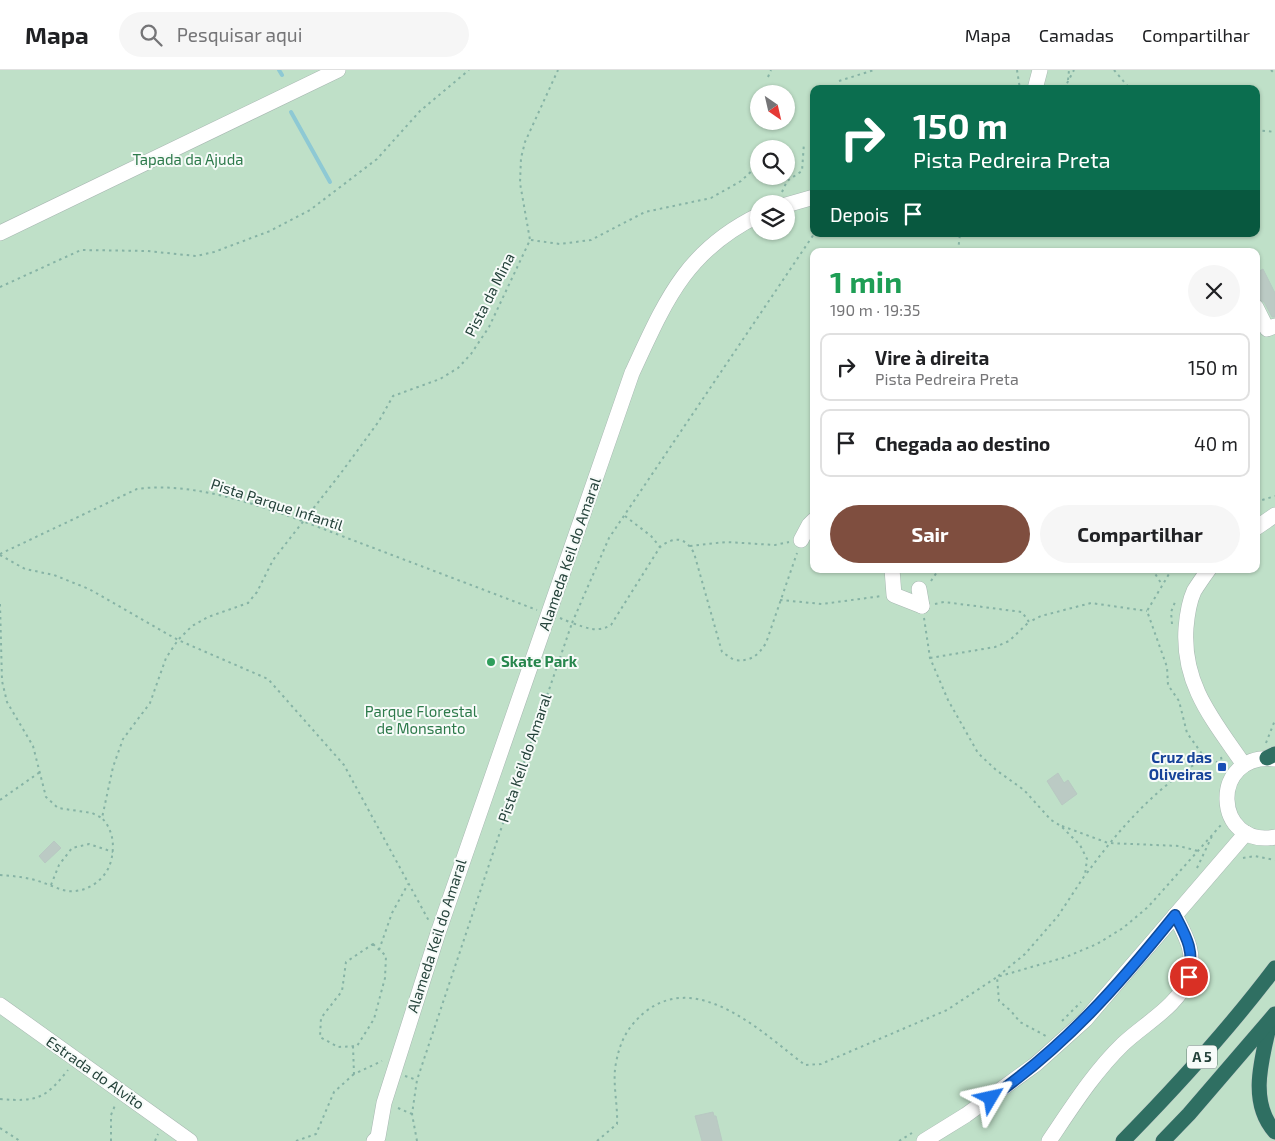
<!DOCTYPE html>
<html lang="pt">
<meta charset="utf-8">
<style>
body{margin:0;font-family:"Exo 2",sans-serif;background:#f6f6f6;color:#202124;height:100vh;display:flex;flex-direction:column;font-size:19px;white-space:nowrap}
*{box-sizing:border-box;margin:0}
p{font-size:16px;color:#757577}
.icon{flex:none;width:28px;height:28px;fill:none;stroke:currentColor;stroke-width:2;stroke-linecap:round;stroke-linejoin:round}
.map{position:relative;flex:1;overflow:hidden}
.drawer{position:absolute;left:810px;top:178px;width:450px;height:325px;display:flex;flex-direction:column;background:#fff;border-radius:10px;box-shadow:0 1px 4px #0004}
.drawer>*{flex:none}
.guide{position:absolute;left:810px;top:15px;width:450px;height:152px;border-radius:10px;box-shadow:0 1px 4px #0004;background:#0b6e4f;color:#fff;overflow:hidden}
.needle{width:32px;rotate:146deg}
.fabs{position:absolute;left:750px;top:15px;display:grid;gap:10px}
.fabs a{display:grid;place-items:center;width:45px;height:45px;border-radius:50%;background:#fff;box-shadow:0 1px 4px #0004;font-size:25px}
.pin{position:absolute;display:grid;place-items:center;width:42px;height:42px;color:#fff;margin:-21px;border:2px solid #fff;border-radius:50%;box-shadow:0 1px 5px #0007}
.me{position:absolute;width:55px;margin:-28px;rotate:54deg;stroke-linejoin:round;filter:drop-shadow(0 0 4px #0008)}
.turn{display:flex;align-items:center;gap:18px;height:105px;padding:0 20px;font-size:22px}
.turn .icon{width:65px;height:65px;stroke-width:2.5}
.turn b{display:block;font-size:35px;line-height:42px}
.then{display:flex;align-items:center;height:48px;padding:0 20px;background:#0003;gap:10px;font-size:19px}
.round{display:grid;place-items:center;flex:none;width:52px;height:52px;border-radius:26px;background:#f6f6f6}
.headline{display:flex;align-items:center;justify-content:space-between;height:85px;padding:0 20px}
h1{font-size:30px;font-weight:700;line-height:38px;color:#1e9e55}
.cta{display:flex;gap:10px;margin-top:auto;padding:10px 20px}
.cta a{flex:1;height:58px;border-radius:30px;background:#7f4e3f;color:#fff;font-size:20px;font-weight:700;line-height:58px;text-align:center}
.cta a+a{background:#f6f6f6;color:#202124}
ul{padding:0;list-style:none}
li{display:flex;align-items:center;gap:15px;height:68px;margin:0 10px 8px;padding:0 10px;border:2px solid #e0e0e0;border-radius:10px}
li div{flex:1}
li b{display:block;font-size:19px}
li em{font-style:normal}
header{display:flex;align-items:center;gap:30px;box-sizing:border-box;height:70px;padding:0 25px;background:#fff;border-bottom:1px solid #e0e0e0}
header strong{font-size:24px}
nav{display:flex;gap:28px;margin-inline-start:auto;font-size:18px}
.search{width:350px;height:45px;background:#f6f6f6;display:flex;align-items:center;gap:12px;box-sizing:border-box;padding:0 18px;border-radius:28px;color:#757577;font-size:19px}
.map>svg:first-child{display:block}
.green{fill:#bfe0c8;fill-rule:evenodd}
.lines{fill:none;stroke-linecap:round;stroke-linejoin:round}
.stream{stroke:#8ec9d4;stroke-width:4}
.building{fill:#bbcac4;stroke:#b8c9c2}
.minor-casing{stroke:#a8b8b2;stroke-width:16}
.highway-casing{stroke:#c2cac8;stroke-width:16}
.path{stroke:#86b3a5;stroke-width:2;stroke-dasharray:2.5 4;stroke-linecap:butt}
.minor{stroke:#fff;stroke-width:15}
.highway{stroke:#2f6f62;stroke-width:15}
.route-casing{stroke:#114b97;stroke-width:12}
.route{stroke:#1a73e8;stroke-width:9}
.leisure-dot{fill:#2e9e5b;stroke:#f7fbf9;stroke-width:2}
.transit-dot{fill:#1a4fb4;stroke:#f7fbf9;stroke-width:2}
.labels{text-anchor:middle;stroke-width:4;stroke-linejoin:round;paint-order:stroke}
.shield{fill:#f7fbf9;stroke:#637a73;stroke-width:1}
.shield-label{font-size:14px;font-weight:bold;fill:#24423a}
.park-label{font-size:15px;fill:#2d7a4b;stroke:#f7fbf9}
.street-label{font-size:15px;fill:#24423a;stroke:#f7fbf9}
.leisure-label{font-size:15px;font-weight:bold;fill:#27864d;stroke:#f7fbf9;text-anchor:start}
.transit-label{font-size:15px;font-weight:bold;fill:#164399;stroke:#f7fbf9;text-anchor:end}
</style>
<header>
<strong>Mapa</strong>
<div class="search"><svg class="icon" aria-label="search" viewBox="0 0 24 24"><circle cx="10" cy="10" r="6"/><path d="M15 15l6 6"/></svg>Pesquisar aqui</div>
<nav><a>Mapa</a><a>Camadas</a><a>Compartilhar</a></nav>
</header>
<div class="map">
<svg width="1275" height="1071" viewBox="0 0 1275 1071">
<rect width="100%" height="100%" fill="#e6efeb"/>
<path class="green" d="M 0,0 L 1275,0 L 1275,1071 L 0,1071 ZM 814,19 L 1256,19 L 1256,164 L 814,164 ZM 759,24 L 786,24 L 786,51 L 759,51 ZM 759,79 L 786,79 L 786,106 L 759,106 ZM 759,134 L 786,134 L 786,161 L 759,161 ZM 814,181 L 1256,181 L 1256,499 L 814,499 Z"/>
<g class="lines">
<g class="stream">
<polyline points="279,0 282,5"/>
<polyline points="291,42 330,112"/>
</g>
</g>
<g class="building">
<polygon points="1263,199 1275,223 1275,247 1272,247 1264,232 1256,228 1256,203"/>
<polygon points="1058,703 1064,713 1068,710 1077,724 1062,735 1047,711"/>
<polygon points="54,771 61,778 45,793 39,786"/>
<polygon points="713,1042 714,1046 716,1046 722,1071 702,1071 695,1046"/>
</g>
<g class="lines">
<defs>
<g id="minor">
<polyline points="1035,19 1040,0"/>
<polyline points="786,135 814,127"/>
<polyline points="0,163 338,0"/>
<polyline points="1256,237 1267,259 1275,256"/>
<polyline points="1256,458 1275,445"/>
<polyline points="801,470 809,455 814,450"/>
<polyline points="892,499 894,525 922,536"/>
<path d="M 1209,499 C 1204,506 1199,513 1194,521 C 1189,532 1187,546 1186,558 C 1182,615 1214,651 1244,695"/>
<polyline points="919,519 922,536"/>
<path d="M 1275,689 C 1208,682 1214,779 1275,767"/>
<polyline points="0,935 190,1071"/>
<path d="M 374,1071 L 378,1067 L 384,1033 L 438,863 L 632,303 C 665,232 685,181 759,145"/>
<polyline points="924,1071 966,1045 1036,994 1085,950 1246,763"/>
<path d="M 1049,1071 C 1072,1037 1094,1002 1123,974 C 1145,953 1179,936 1189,906 C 1196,882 1185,865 1175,845"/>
</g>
<g id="highway">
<polyline points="1267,688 1275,684"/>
<path d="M 1270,953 C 1262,988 1248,1032 1275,1062"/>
<path d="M 1123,1071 C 1177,1016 1229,959 1275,898"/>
<polyline points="1163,1071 1189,1044 1275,944"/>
</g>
</defs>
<use href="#minor" class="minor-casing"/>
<use href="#highway" class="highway-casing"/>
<g class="path">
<polyline points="1017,0 1020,19"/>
<polyline points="1114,0 1130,19"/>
<polyline points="1271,0 1275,4"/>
<polyline points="768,7 771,0"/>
<polyline points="1068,10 1069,0"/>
<polyline points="839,11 874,0"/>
<polyline points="1064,19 1074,0"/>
<polyline points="1256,60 1275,62"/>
<polyline points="775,79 778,77"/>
<polyline points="782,122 787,111 802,101 804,73"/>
<polyline points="531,170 560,174 591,170 645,142 711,128 741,111 759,94"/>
<polyline points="958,181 960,164"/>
<polyline points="0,217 81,180 147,181 196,186 214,182 270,161 310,140 377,89 420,41 469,0"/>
<polyline points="1256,432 1275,426"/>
<polyline points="625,446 651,466 660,477"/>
<polyline points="690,476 726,472 775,475 789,472"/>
<path d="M 0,484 L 137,419 C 206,409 298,450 363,474 C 421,496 479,518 537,540"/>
<polyline points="0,485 25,499 54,505 89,519 178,570 268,609 344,695 429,851"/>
<polyline points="1152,499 1161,513"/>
<polyline points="1172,499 1147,541 1167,597 1168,615 1179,631 1187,663 1205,688 1223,694"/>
<polyline points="931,511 939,499"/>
<polyline points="780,530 822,534 882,526"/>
<polyline points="0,534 2,611 7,632 33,676 46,727 58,738 92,743 102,748"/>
<polyline points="935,534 944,532 1022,542 1029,552 1041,546 1091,533 1147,541"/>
<polyline points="560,548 572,553 609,468 814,164"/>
<polyline points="924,548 930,588 948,630 978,683 996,700 1024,720 1051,750 1061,756 1080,775 1087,789 1085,805 1058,846 1025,884 997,907 999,931 1011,941 1020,952 1046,966"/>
<polyline points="1172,554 1171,542 1175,532"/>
<polyline points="930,588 995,577 1009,571 1029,552"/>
<polyline points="1266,673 1275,650"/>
<polyline points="1221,687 1223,697"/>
<polyline points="0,730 40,702"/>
<polyline points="1062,756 1108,773 1179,776 1198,781"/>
<polyline points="1243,788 1255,786 1275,790"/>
<polyline points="1197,798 1212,766"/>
<path d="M 1087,803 C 1119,759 1157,716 1205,688"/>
<path d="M 0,805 C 13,806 26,807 38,811 C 48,814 58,819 67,821 C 87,823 106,810 111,791 C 115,775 113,760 102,748 L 113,697 L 123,669 L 150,633 L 166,588 L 178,570 L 192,556 L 208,547 L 248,533 L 257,522 L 273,490 L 341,403 L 379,351 L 393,326 L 440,309 L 458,298 L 471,284 L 489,257 L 530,170 L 520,113 L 521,88 L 525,72 L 558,0"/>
<polyline points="51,815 59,795 72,778 89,774 113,782"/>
<polygon points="373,874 386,886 385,908 374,949 357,976 338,977 320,967 321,948 342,921 346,892"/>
<polyline points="379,880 392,843 408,814"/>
<polyline points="1062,951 1081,932"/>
<polyline points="353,976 354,1004 382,991"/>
<polyline points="405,1006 417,1010"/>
<path d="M 0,1029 C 37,1032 45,1029 68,1000"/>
<polyline points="398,1038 412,1044"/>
<polyline points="0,1058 20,1071"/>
<polyline points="111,1071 111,1045 116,1033"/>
<polyline points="155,1071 158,1064"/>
<polyline points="296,1071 316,1064 334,1022 354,1004"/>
<path d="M 417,1071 L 412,1044 L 417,1010 L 500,762 L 572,553 C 587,558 597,563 611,555 L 660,477 C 675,466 685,467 694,483 L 722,582 L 734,590 C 750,592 758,586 766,573 L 797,483"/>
<path d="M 597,1071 L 617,1054 C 618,1034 612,1012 616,993 C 620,971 628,956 645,942 C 699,899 765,965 805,995 L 821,994 L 947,940 L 997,907 L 1066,887 L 1097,874 L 1123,858 L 1148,837 L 1221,755"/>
<polyline points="899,1071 912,1063"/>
</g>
<use href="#minor" class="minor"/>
<use href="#highway" class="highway"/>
</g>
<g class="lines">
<defs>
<path id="route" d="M 991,1028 C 1066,975 1118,916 1175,845 C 1187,868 1194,879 1189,907"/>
</defs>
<use href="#route" class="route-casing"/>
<use href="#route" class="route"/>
</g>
<circle class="leisure-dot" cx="491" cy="592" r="5"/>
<rect class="transit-dot" x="1217" y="692" width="10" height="10" rx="2.5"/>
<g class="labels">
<rect class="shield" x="1187" y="975.5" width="30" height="23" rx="4"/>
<g class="shield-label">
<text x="1202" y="992">A 5</text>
</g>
<g class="park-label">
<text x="188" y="95">Tapada da Ajuda</text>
<text x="421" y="647">Parque Florestal<tspan x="421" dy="17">de Monsanto</tspan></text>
</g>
<g class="street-label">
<text transform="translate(490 225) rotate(-63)" y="5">Pista da Mina</text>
<text transform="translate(277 435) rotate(18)" y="5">Pista Parque Infantil</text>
<text transform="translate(570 484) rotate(-71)" y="5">Alameda Keil do Amaral</text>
<text transform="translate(525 688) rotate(-71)" y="5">Pista Keil do Amaral</text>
<text transform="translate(437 866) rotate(-72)" y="5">Alameda Keil do Amaral</text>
<text transform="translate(95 1003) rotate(35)" y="5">Estrada do Alvito</text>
</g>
<g class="leisure-label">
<text x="501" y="597">Skate Park</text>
</g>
<g class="transit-label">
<text x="1212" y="693">Cruz das<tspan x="1212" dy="17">Oliveiras</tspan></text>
</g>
</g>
</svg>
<div class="fabs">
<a><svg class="needle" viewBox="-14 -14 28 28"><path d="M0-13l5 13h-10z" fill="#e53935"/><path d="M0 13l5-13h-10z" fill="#757577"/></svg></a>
<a><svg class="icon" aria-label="search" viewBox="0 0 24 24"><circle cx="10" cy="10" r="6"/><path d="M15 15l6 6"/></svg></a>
<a><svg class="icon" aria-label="layers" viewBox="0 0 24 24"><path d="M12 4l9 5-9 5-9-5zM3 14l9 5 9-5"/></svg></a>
</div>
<div class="pin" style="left:1189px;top:907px;background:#d93025"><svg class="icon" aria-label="arrive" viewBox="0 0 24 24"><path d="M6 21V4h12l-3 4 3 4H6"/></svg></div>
<svg class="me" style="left:991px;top:1028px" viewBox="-20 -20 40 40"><path d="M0-17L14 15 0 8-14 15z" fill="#1a73e8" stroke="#fff" stroke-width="4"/></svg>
<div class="guide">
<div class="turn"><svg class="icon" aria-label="right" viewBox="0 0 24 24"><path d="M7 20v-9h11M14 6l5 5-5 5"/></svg><div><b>150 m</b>Pista Pedreira Preta</div></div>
<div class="then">Depois<svg class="icon" aria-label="arrive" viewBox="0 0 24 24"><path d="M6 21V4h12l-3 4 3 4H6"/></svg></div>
</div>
<section class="drawer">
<div class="headline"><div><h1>1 min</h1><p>190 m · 19:35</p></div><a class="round"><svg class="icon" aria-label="close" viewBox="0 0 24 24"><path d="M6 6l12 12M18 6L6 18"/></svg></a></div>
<ul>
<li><svg class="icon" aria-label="right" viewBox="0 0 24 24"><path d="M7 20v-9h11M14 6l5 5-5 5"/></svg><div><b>Vire à direita</b><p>Pista Pedreira Preta</p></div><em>150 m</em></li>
<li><svg class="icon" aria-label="arrive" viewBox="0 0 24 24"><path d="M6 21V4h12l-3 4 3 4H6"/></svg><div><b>Chegada ao destino</b></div><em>40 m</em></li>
</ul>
<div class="cta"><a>Sair</a><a>Compartilhar</a></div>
</section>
</div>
